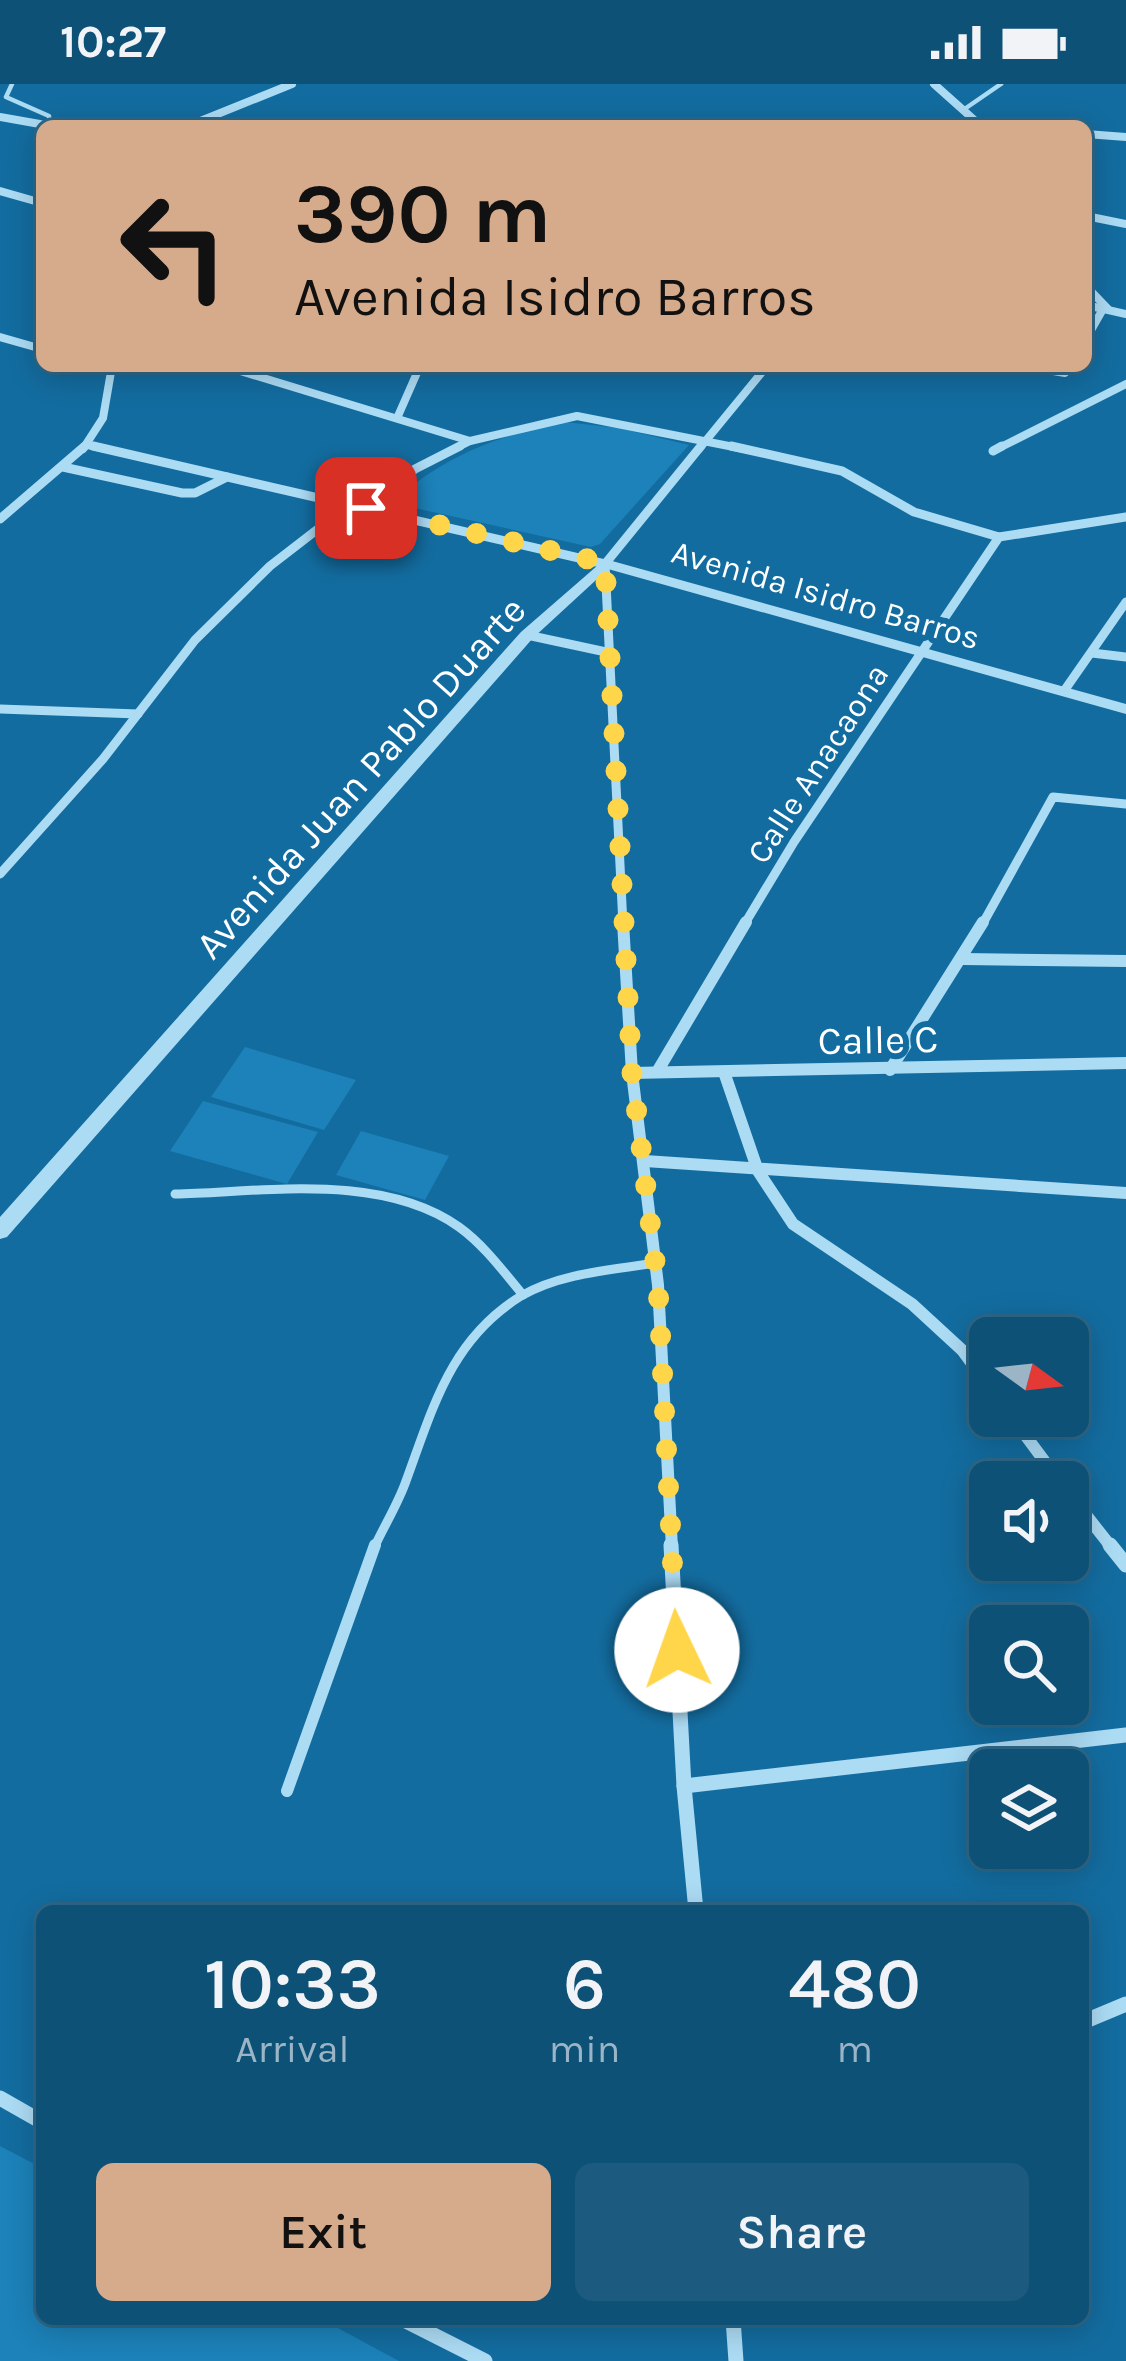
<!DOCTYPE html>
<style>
body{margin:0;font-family:Karla,sans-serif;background:#1c5b7f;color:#f1f3f6;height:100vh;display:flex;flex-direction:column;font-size:45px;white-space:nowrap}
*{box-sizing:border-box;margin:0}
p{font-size:39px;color:#9bb5c6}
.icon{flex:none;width:66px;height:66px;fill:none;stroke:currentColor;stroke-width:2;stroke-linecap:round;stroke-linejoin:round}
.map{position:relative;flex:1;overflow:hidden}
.sheet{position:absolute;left:36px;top:1821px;width:1053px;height:420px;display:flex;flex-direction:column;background:#0e5177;border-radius:18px;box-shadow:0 6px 30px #0003,0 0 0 3px #2e6889}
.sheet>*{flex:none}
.top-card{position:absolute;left:36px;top:36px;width:1056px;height:252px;border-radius:18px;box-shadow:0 6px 30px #0003,0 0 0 3px #2e6889;background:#d6ab8b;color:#111;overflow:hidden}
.needle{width:78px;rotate:105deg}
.buttons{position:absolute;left:969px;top:1233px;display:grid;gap:24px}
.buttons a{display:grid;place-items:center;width:120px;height:120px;border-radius:18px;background:#0e5177;box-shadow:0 6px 30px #0003,0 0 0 3px #2e6889;font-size:60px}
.pin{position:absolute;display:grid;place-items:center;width:102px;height:102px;color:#fff;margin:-51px;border-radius:24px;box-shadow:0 6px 18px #0006}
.me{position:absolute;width:132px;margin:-66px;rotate:357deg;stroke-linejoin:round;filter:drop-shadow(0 0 9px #0008)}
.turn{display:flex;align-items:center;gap:42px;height:252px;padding:0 60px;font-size:54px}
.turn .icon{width:156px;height:156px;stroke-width:2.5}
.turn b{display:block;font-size:84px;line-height:102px}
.eta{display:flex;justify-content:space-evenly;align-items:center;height:204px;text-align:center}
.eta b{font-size:72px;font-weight:600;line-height:84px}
.primary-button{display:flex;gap:24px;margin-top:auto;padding:24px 60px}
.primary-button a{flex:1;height:138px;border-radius:18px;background:#d6ab8b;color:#111;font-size:48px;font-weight:600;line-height:138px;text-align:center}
.primary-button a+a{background:#1c5b7f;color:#f1f3f6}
.status{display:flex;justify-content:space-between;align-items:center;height:84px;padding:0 60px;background:#0e5177;direction:ltr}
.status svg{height:33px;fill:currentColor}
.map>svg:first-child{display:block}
.green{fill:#1c82b9}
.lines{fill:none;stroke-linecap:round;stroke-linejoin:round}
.service-far2{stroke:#acdbf4;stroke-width:4.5}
.service-far1{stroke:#acdbf4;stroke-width:9}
.service{stroke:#acdbf4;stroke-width:12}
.minor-far3{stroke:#acdbf4;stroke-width:8}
.minor-far2{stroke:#acdbf4;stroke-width:9}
.minor-far1{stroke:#acdbf4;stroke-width:12}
.minor{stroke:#acdbf4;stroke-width:15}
.tertiary{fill:#acdbf4;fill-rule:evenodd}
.route{stroke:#ffd54a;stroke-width:21;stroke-dasharray:0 37.8}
.labels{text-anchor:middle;stroke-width:12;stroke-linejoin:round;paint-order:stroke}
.far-street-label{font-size:33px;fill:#fff;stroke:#136c9f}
.street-label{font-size:39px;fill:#fff;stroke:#136c9f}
</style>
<div class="status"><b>10:27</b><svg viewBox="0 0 49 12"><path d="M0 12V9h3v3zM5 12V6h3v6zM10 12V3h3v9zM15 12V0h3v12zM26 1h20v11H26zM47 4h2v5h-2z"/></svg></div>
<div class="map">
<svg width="1126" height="2277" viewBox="0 0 1126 2277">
<rect width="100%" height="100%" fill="#136c9f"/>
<g class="green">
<path d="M 565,338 L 619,344 L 689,361 L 600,460 L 591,463 L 392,419 C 441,373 499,351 565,338 Z"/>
<polygon points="245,963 356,996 324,1046 211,1013"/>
<polygon points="203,1017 318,1048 287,1100 170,1067"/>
<polygon points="361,1047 449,1072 425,1116 336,1091"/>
<polygon points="0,2062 42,2084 42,2235 321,2235 399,2277 0,2277"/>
</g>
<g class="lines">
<g class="service-far2">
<polyline points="12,0 6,13 49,32 50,42"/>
<polyline points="966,24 1001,0"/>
</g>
<g class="service-far1">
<path d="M 175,1110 C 264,1108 381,1088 459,1143 C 484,1161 503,1187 523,1211"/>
<path d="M 374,1464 C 384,1442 398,1420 406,1397 C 433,1324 450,1256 521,1212 C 560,1189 612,1186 656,1179"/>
</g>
<polyline class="service" points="287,1707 375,1461"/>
<g class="minor-far3">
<polyline points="934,0 981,42"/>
<polyline points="0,33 51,42"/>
<polyline points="146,42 196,39"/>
<polyline points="188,42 292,0"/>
<polyline points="1086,50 1126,53"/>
<polyline points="0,107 42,119"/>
<polyline points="1086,132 1126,140"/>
<polyline points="1086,202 1108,225"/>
<polyline points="1086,221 1126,230"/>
<polyline points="0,253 42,265"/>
<polyline points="1086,255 1103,225"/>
<polyline points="224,282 470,357"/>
<polyline points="1024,282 1065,289 1071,282"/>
<polyline points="398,332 420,282"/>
<polyline points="88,361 106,365"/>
<polyline points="83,365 103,334 112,282"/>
<polyline points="454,365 470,357 577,332 744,365"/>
<polyline points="699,365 767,282"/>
<polyline points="997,365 1126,300"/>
</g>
<g class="minor-far2">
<polyline points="93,362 605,480"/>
<polyline points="731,362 842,387 914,428 999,453"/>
<polyline points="993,367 1002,362"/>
<polyline points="63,383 182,409 195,409 227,393"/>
<polyline points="366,424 415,385 460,362"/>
<polyline points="0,435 85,362"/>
<polyline points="605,480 623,841"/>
<polyline points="605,480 701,362"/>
<polyline points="527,551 606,568"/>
<polyline points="1092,569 1126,573"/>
<polyline points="1064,607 1126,518"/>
<polyline points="0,625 138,630"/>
<polyline points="0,790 103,675 195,556 270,482 349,421"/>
<polyline points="744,841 794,758 999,453 1126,433"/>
<polyline points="982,841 1053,713 1126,720"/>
</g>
<g class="minor-far1">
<polyline points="623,838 632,989 658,1201 672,1464"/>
<polyline points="963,875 1126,877"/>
<polyline points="890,986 983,838"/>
<polyline points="657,988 746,838"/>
<polyline points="724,988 758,1087 793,1140 912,1220 962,1266 990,1304"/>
<polyline points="632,989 1126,979"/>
<polyline points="645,1077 1126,1109"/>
<polyline points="1011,1332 1060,1398"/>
<polyline points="1068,1408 1112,1464"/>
</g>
<g class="minor">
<polyline points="671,1461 684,1702 696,1827"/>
<polyline points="1110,1461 1126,1481"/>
<polyline points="684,1702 1126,1651"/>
<polyline points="1083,1938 1126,1920"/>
<polyline points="0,2014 42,2038"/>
<polyline points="402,2235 485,2277"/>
<polyline points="733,2235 736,2277"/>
</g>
<polygon class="tertiary" points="605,475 1126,620 1126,630 608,485 533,554 7,1153 0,1155 0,1133 521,548"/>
</g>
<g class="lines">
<polyline class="route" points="366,424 605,479 632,989 658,1202 677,1566"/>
</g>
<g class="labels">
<g class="far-street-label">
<text transform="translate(826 510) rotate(16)" y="12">Avenida Isidro Barros</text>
<text transform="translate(817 679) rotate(-57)" y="12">Calle Anacaona</text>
</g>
<g class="street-label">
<text transform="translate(360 693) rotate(-48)" y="14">Avenida Juan Pablo Duarte</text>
<text transform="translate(878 955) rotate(-1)" y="14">Calle C</text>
</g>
</g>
</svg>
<div class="buttons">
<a><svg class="needle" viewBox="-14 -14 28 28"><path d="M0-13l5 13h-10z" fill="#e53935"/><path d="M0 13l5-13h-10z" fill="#9bb5c6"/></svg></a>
<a><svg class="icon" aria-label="sound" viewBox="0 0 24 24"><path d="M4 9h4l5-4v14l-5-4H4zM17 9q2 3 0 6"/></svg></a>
<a><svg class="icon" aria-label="search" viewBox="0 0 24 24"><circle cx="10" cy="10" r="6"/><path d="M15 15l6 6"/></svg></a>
<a><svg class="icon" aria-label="layers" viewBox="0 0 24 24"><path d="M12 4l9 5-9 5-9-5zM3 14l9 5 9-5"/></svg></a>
</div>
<div class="pin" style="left:366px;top:424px;background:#d93025"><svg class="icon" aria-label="arrive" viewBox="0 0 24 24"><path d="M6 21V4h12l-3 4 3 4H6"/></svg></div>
<svg class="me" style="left:677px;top:1566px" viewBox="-20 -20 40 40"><circle r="19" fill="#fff"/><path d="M0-13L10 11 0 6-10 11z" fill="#ffd54a"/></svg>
<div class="top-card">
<div class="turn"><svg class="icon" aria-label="left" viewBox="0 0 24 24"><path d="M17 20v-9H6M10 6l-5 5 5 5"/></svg><div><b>390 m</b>Avenida Isidro Barros</div></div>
</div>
<section class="sheet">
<div class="eta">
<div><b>10:33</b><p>Arrival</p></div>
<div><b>6</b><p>min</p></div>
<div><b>480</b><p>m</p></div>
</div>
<div class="primary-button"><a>Exit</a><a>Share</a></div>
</section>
</div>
